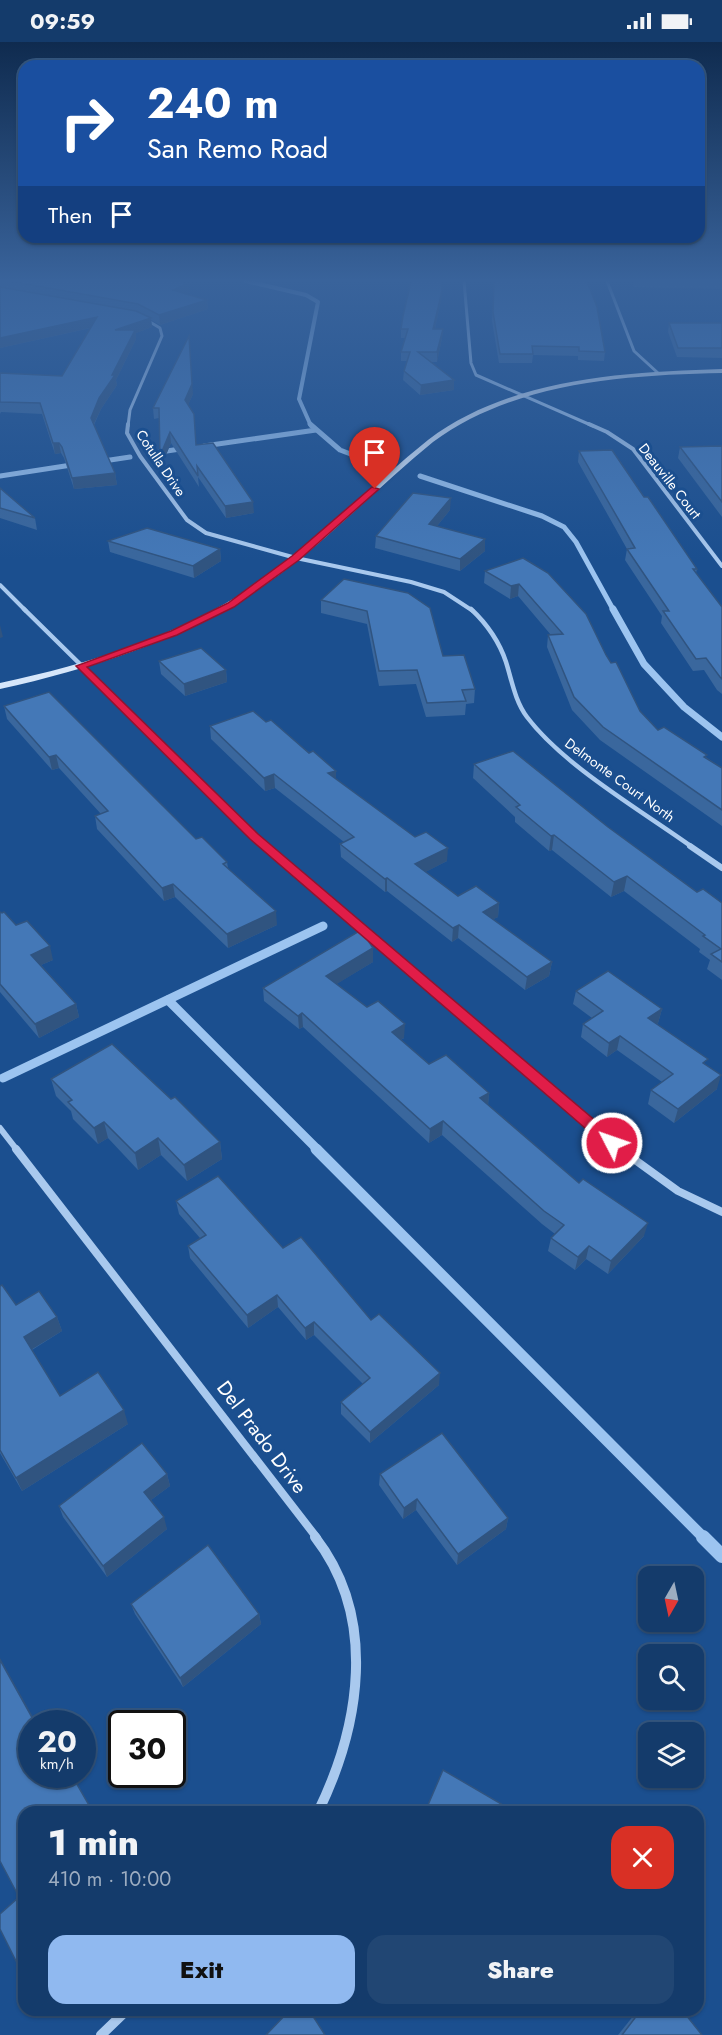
<!DOCTYPE html>
<meta charset="utf-8">
<style>
body{margin:0;font-family:Jost,sans-serif;background:#214673;color:#f1f3f6;height:100vh;display:flex;flex-direction:column;font-size:22px;white-space:nowrap}
*{box-sizing:border-box;margin:0}
p{font-size:20px;color:#9dadc1}
.icon{flex:none;width:33px;height:33px;fill:none;stroke:currentColor;stroke-width:2;stroke-linecap:round;stroke-linejoin:round}
.map{position:relative;flex:1;overflow:hidden}
.details{position:absolute;left:18px;top:1764px;width:686px;height:210px;display:flex;flex-direction:column;background:#143b6b;border-radius:18px;box-shadow:0 2px 4px #0004,0 0 0 2px #33557e}
.details>*{flex:none}
.guide{position:absolute;left:18px;top:18px;width:687px;height:183px;border-radius:18px;box-shadow:0 2px 4px #0004,0 0 0 2px #33557e;background:#1a4fa0;color:#fff;overflow:hidden}
.needle{width:39px;rotate:189deg}
.fabs{position:absolute;left:638px;top:1524px;display:grid;gap:12px}
.fabs a{display:grid;place-items:center;width:66px;height:66px;border-radius:12px;background:#143b6b;box-shadow:0 2px 4px #0004,0 0 0 2px #33557e;font-size:30px}
.speed{position:absolute;left:18px;top:1668px;display:flex;gap:12px;font-size:30px;font-weight:700;text-align:center}
.speed>*{display:grid;place-content:center;width:78px;height:78px;border-radius:50%;background:#143b6b;box-shadow:0 2px 4px #0004,0 0 0 2px #33557e;line-height:1}
.speed small{font-size:15px;font-weight:400}
.speed .limit{border:3px solid #111;border-radius:9px;background:#fff;color:#111}
.pin{position:absolute;display:grid;place-items:center;width:51px;height:51px;color:#fff;margin:-62px -26px;border-radius:50% 50% 50% 0;rotate:-45deg;box-shadow:0 0 6px #0007}
.pin .icon{rotate:45deg}
.me{position:absolute;width:66px;margin:-33px;rotate:311deg;stroke-linejoin:round;filter:drop-shadow(0 0 4px #0008)}
.turn{display:flex;align-items:center;gap:21px;height:126px;padding:0 30px;font-size:27px}
.turn .icon{width:78px;height:78px;stroke-width:2.5}
.turn b{display:block;font-size:42px;line-height:51px}
.then{display:flex;align-items:center;height:57px;padding:0 30px;background:#0003;gap:12px;font-size:22px}
.round{display:grid;place-items:center;flex:none;width:63px;height:63px;border-radius:18px;background:#214673}
.overview{display:flex;align-items:center;justify-content:space-between;height:102px;padding:0 30px}
h1{font-size:36px;font-weight:800;line-height:45px}
.cta{display:flex;gap:12px;margin-top:auto;padding:12px 30px}
.cta a{flex:1;height:69px;border-radius:18px;background:#90b9f0;color:#111;font-size:24px;font-weight:800;line-height:69px;text-align:center}
.cta a+a{background:#214673;color:#f1f3f6}
.status{display:flex;justify-content:space-between;align-items:center;height:42px;padding:0 30px;background:#143b6b;direction:ltr}
.status svg{height:16px;fill:currentColor}
.map>svg:first-child{display:block}
.lines{fill:none;stroke-linecap:round;stroke-linejoin:round}
.stream-far5{stroke:#9cc4f0;stroke-width:4}
.stream-far4{stroke:#9cc4f0;stroke-width:5}
.stream-far3{stroke:#9cc4f0;stroke-width:7}
.stream-far2{stroke:#9cc4f0;stroke-width:9}
.stream-far1{stroke:#9cc4f0;stroke-width:11}
.stream{stroke:#9cc4f0;stroke-width:14}
.street-far5{stroke:#a9c9ee;stroke-width:3}
.street-far4{stroke:#a9c9ee;stroke-width:4}
.street-far3{stroke:#a9c9ee;stroke-width:4.5}
.street-far2{stroke:#a9c9ee;stroke-width:6}
.street-far1{stroke:#a9c9ee;stroke-width:8}
.street{stroke:#a9c9ee;stroke-width:10}
.secondary{fill:#d6e6fa;fill-rule:evenodd}
.wall{fill:#3a679d}
.shaded-wall{fill:#305480}
.building{fill:#4478b7;stroke:#305480;stroke-width:1.5}
.route{fill:#e11d48;stroke:#92132f;stroke-width:1.5}
.labels{text-anchor:middle;stroke-width:6;stroke-linejoin:round;paint-order:stroke}
.far-street-label{font-size:14px;fill:#fff;stroke:#1b4f8f}
.near-street-label{font-size:20px;fill:#fff;stroke:#1b4f8f}
</style>
<div class="status"><b>09:59</b><svg viewBox="0 0 49 12"><path d="M0 12V9h3v3zM5 12V6h3v6zM10 12V3h3v9zM15 12V0h3v12zM26 1h20v11H26zM47 4h2v5h-2z"/></svg></div>
<div class="map">
<svg width="722" height="1993" viewBox="0 0 722 1993">
<rect width="100%" height="100%" fill="#1b4f8f"/>
<g class="lines">
<polyline class="stream-far5" points="246,239 306,253 318,260 299,357 311,384"/>
<g class="stream-far4">
<polyline points="310,382 340,408 377,422"/>
<polyline points="204,404 316,388"/>
<polyline points="160,410 187,406"/>
<polyline points="97,420 130,415"/>
<polyline points="0,434 78,422"/>
<polyline points="420,434 542,474 564,485 576,500 614,569"/>
</g>
<polyline class="stream-far3" points="613,567 644,622 684,665 722,695"/>
<g class="stream-far2">
<polyline points="168,958 318,1108"/>
<polyline points="3,1036 323,884"/>
</g>
<polyline class="stream-far1" points="316,1107 704,1496"/>
<polyline class="stream" points="703,1495 722,1514"/>
<g class="street-far5">
<polyline points="464,239 471,321 476,333 593,384"/>
<polyline points="607,239 634,309 658,331"/>
<polyline points="128,384 130,368 162,294 160,286 145,277"/>
</g>
<g class="street-far4">
<polyline points="128,382 127,391 140,414 187,478 206,491 296,516 411,540 444,550 473,569"/>
<polyline points="589,382 607,390 633,407 722,524"/>
<polyline points="0,543 26,569"/>
</g>
<g class="street-far3">
<polyline points="24,567 266,805"/>
<path d="M 471,567 C 487,582 499,599 506,620 C 512,639 515,659 527,675 C 564,724 642,769 692,805"/>
</g>
<g class="street-far2">
<polyline points="264,804 622,1108"/>
<polyline points="690,804 722,826"/>
<polyline points="0,1086 17,1108"/>
</g>
<g class="street-far1">
<polyline points="16,1107 317,1496"/>
<polyline points="620,1107 678,1149 722,1170"/>
</g>
<g class="street">
<path d="M 315,1495 C 378,1576 360,1684 318,1770"/>
<polyline points="101,1993 127,1968"/>
</g>
<path class="secondary" d="M 722,327 L 722,331 C 625,333 514,340 433,400 C 376,446 326,501 266,542 C 186,597 94,626 0,647 L 0,641 C 92,621 183,593 261,539 C 321,497 372,443 428,398 C 510,336 624,330 722,327 Z"/>
</g>
<g class="wall">
<polygon points="0,239 177,239 190,250 186,252 207,258 208,267 160,283 151,278 152,285 136,291 136,297 116,338 117,343 101,367 94,383 115,431 117,443 74,447 64,416 61,411 55,412 42,372 1,370 0,372 0,331 62,334 91,286 0,306"/>
<polygon points="494,239 605,310 604,319 578,318 578,314 533,313 532,321 499,321 492,279"/>
<polygon points="632,239 722,239 722,247 634,245"/>
<polygon points="442,249 441,258 435,287 443,287 442,296 437,320 431,320 454,348 420,353 403,338 404,329 407,319 401,319 401,310 405,296 401,296 401,287"/>
<polygon points="669,281 722,281 722,316 677,315 668,290"/>
<polygon points="193,352 188,363 196,403 254,471 226,476 198,435 199,445 171,401 161,425 159,376 154,377 153,366"/>
<polygon points="722,404 722,475 678,416 680,405"/>
<polygon points="579,409 644,455 697,527 696,531 722,565 722,652 717,648 704,628 693,629 661,581 662,574 625,518 627,507 578,420"/>
<polygon points="0,446 35,476 37,488 0,476"/>
<polygon points="450,468 437,484 485,497 485,509 460,529 375,506 376,494"/>
<polygon points="108,499 220,507 221,519 194,536 110,510"/>
<polygon points="523,516 606,613 640,669 658,688 707,716 722,726 722,784 600,698 572,668 547,605 548,593 551,593 518,554 510,557 484,541 485,529"/>
<polygon points="408,551 443,614 475,647 474,661 466,662 465,673 426,675 416,642 379,644 367,582 321,571 321,558"/>
<polygon points="159,619 226,628 227,640 185,654 161,632"/>
<polygon points="4,664 196,797 227,820 228,826 277,883 228,906 175,855 164,859 97,787 95,774 101,772 59,726 52,728 7,677"/>
<polygon points="266,680 336,729 336,737 447,819 425,830 458,854 499,861 498,875 493,877 552,920 549,934 525,948 458,896 452,900 387,849 385,850 341,815 340,802 344,800 275,746 265,749 211,697 210,684"/>
<polygon points="474,722 608,785 697,850 722,861 722,938 707,927 710,918 699,910 700,907 624,849 611,855 552,808 549,809 515,780 515,775 473,736"/>
<polygon points="0,870 53,918 41,923 76,962 79,975 39,996 0,950"/>
<polygon points="373,906 373,920 336,942 404,996 401,998 429,1022 489,1051 488,1063 579,1141 644,1194 608,1232 586,1217 575,1228 548,1209 551,1196 555,1192 542,1182 442,1093 429,1101 303,985 299,987 264,959 263,946"/>
<polygon points="576,949 662,967 658,981 657,982 706,1023 717,1047 674,1081 648,1062 651,1048 662,1040 617,1008 607,1015 581,995 583,982 592,976 573,962"/>
<polygon points="51,1037 171,1057 220,1100 222,1117 187,1139 161,1113 138,1128 108,1096 98,1102 73,1077 71,1069 56,1054"/>
<polygon points="176,1159 283,1206 371,1278 439,1343 370,1401 341,1372 341,1360 363,1342 314,1293 306,1298 278,1265 248,1286 190,1216 188,1204 200,1196 179,1172"/>
<polygon points="0,1244 16,1263 57,1275 62,1289 32,1308 60,1354 128,1382 22,1449 0,1411"/>
<polygon points="167,1432 170,1444 151,1458 167,1487 107,1535 63,1475 59,1464"/>
<polygon points="380,1432 508,1476 506,1487 457,1523 416,1468 403,1477 379,1443"/>
<polygon points="131,1562 259,1572 261,1582 183,1645 135,1572"/>
<polygon points="638,1968 682,1968 702,1993 618,1993"/>
</g>
<g class="shaded-wall">
<polygon points="189,241 190,250 174,258 173,248"/>
<polygon points="442,249 441,258 433,296 433,287"/>
<polygon points="207,258 208,267 160,283 159,273"/>
<polygon points="97,275 99,284 0,306 0,296"/>
<polygon points="151,276 152,285 136,291 136,297 116,338 117,343 101,367 92,386 91,376 99,356 112,333 115,288"/>
<polygon points="443,287 442,296 437,320 437,310"/>
<polygon points="189,294 193,352 186,368 185,358"/>
<polygon points="454,338 454,348 420,353 421,343"/>
<polygon points="170,390 171,401 161,425 160,414"/>
<polygon points="53,401 59,401 61,411 55,412"/>
<polygon points="115,431 117,443 74,447 72,436"/>
<polygon points="451,456 450,468 429,494 429,482"/>
<polygon points="253,460 254,471 226,476 225,464"/>
<polygon points="485,497 485,509 460,529 460,517"/>
<polygon points="220,507 221,519 194,536 193,524"/>
<polygon points="519,542 518,554 510,557 511,544"/>
<polygon points="0,583 3,595 0,596"/>
<polygon points="226,628 227,640 185,654 184,642"/>
<polygon points="56,713 59,726 52,728 49,715"/>
<polygon points="336,729 336,742 328,731"/>
<polygon points="274,732 275,746 265,749 264,736"/>
<polygon points="554,793 552,808 549,809 551,794"/>
<polygon points="448,806 447,819 414,836 415,822"/>
<polygon points="627,834 624,849 611,855 614,840"/>
<polygon points="387,836 387,849 385,850 385,837"/>
<polygon points="173,842 175,855 164,859 162,846"/>
<polygon points="499,861 498,875 482,883 483,870"/>
<polygon points="276,869 277,883 228,906 227,892"/>
<polygon points="459,883 458,896 452,900 453,886"/>
<polygon points="50,904 53,918 34,926 31,913"/>
<polygon points="373,906 373,920 327,948 326,934"/>
<polygon points="552,920 549,934 525,948 527,935"/>
<polygon points="76,962 79,975 39,996 35,982"/>
<polygon points="662,967 658,981 645,990 648,976"/>
<polygon points="302,971 303,985 299,987 298,974"/>
<polygon points="405,982 404,996 391,1003 392,990"/>
<polygon points="620,994 617,1008 607,1015 609,1001"/>
<polygon points="721,1033 717,1047 674,1081 678,1067"/>
<polygon points="489,1051 488,1064 480,1056"/>
<polygon points="443,1079 442,1093 429,1101 430,1087"/>
<polygon points="104,1080 108,1096 98,1102 94,1086"/>
<polygon points="158,1096 161,1113 138,1128 135,1111"/>
<polygon points="220,1100 222,1117 187,1139 184,1123"/>
<polygon points="648,1181 644,1194 608,1232 611,1219"/>
<polygon points="589,1204 586,1217 575,1228 578,1215"/>
<polygon points="277,1253 278,1265 248,1286 247,1273"/>
<polygon points="57,1275 62,1289 29,1309 24,1295"/>
<polygon points="314,1280 314,1293 306,1298 305,1286"/>
<polygon points="440,1331 439,1343 370,1401 370,1390"/>
<polygon points="124,1368 128,1382 22,1449 16,1436"/>
<polygon points="167,1432 170,1444 147,1461 144,1450"/>
<polygon points="417,1457 416,1468 403,1477 404,1466"/>
<polygon points="164,1475 167,1487 107,1535 103,1524"/>
<polygon points="508,1476 506,1487 457,1523 458,1512"/>
<polygon points="259,1572 261,1582 183,1645 180,1636"/>
<polygon points="0,1616 37,1682 36,1682 0,1618"/>
<polygon points="24,1918 24,1927 18,1923"/>
</g>
<g class="building">
<polygon points="9,239 177,239 189,241 173,248 207,258 159,273 138,262"/>
<polygon points="411,239 441,239 442,249 433,287 443,287 437,310 418,310 454,338 421,343 404,329 410,310 401,310 408,287 401,287 403,274"/>
<polygon points="494,239 587,239 597,265 605,310 579,309 579,305 532,304 533,312 500,312 493,270"/>
<polygon points="0,245 136,269 151,276 115,288 135,288 112,333 115,333 99,356 91,376 115,431 72,436 62,405 59,401 53,401 40,361 0,360 0,331 62,334 97,275 0,296"/>
<polygon points="669,281 722,281 722,306 678,306"/>
<polygon points="189,294 192,342 185,358 194,372 196,403 213,401 253,460 225,464 197,424 198,434 170,390 160,414 159,366 153,366"/>
<polygon points="722,404 722,460 680,405"/>
<polygon points="612,408 644,455 648,455 697,527 693,527 722,565 722,637 720,635 706,616 696,617 663,569 669,569 627,507 635,506 579,409"/>
<polygon points="0,446 35,476 0,466"/>
<polygon points="413,451 451,456 429,482 485,497 460,517 376,494"/>
<polygon points="147,486 220,507 193,524 108,499"/>
<polygon points="523,516 548,531 586,572 606,613 611,621 616,620 640,669 658,688 664,685 707,713 704,715 722,726 722,768 603,685 574,655 548,593 563,592 519,542 511,544 485,529"/>
<polygon points="344,537 408,551 430,566 443,614 464,613 475,647 462,648 466,659 427,661 417,628 379,629 367,569 321,558"/>
<polygon points="201,606 226,628 184,642 159,619"/>
<polygon points="49,650 196,797 202,795 227,820 223,822 276,869 227,892 173,842 162,846 95,774 108,769 56,713 49,715 4,664"/>
<polygon points="253,669 266,680 271,678 309,711 313,709 336,729 328,731 415,795 426,790 448,806 415,822 458,854 476,844 499,861 483,870 552,920 527,935 459,883 453,886 387,836 385,837 340,802 354,795 274,732 264,736 210,684"/>
<polygon points="513,709 608,785 697,850 703,847 722,861 722,920 711,912 721,907 703,894 705,893 627,834 614,840 554,793 551,794 516,765 520,763 474,722"/>
<polygon points="0,870 2,871 4,870 16,883 27,879 50,904 31,913 76,962 35,982 0,942"/>
<polygon points="361,888 373,906 326,934 367,965 378,959 405,982 392,990 429,1022 446,1013 489,1051 480,1056 579,1141 583,1137 648,1181 611,1219 589,1204 578,1215 551,1196 564,1183 544,1169 443,1079 430,1087 302,971 298,974 263,946"/>
<polygon points="608,929 662,967 648,976 708,1017 703,1021 721,1033 678,1067 651,1048 673,1032 620,994 609,1001 583,982 603,969 576,949"/>
<polygon points="112,1002 171,1057 175,1055 220,1100 184,1123 158,1096 135,1111 104,1080 94,1086 68,1060 72,1058 51,1037"/>
<polygon points="218,1134 283,1206 301,1195 371,1278 379,1272 440,1331 370,1390 341,1360 370,1336 314,1280 305,1286 277,1253 247,1273 188,1204 206,1193 176,1159"/>
<polygon points="2,1243 16,1263 39,1249 57,1275 24,1295 60,1354 98,1330 124,1368 16,1436 0,1408 0,1244"/>
<polygon points="442,1391 508,1476 458,1512 417,1457 404,1466 380,1432"/>
<polygon points="142,1401 167,1432 144,1450 164,1475 103,1524 59,1464"/>
<polygon points="208,1503 259,1572 180,1636 131,1562"/>
<polygon points="0,1618 35,1681 39,1678 41,1682 32,1682 32,1732 71,1732 93,1770 24,1770 24,1918 18,1923 0,1887 0,1872 19,1855 0,1819"/>
<polygon points="443,1728 515,1770 425,1770"/>
<polygon points="290,1968 309,1968 325,1993 266,1993"/>
<polygon points="641,1968 682,1968 702,1993 622,1993"/>
</g>
<linearGradient id="sky" x2="0" y2="1"><stop stop-color="#0f2b4f"/><stop offset="0.46" stop-color="#39639b"/><stop offset="1" stop-color="#39639b" stop-opacity="0"/></linearGradient>
<rect width="722" height="518" fill="url(#sky)"/>
<polygon class="route" points="372,445 379,447 299,518 234,565 177,593 87,625 258,792 617,1097 619,1101 617,1105 607,1105 250,797 76,624 171,589 228,561 292,514"/>
<g class="labels">
<g class="far-street-label">
<text transform="translate(161 421) rotate(56)" y="5">Cotulla Drive</text>
<text transform="translate(670 439) rotate(52)" y="5">Deauville Court</text>
<text transform="translate(620 738) rotate(36)" y="5">Delmonte Court North</text>
</g>
<g class="near-street-label">
<text transform="translate(262 1395) rotate(53)" y="7">Del Prado Drive</text>
</g>
</g>
</svg>
<div class="fabs">
<a><svg class="needle" viewBox="-14 -14 28 28"><path d="M0-13l5 13h-10z" fill="#e53935"/><path d="M0 13l5-13h-10z" fill="#9dadc1"/></svg></a>
<a><svg class="icon" aria-label="search" viewBox="0 0 24 24"><circle cx="10" cy="10" r="6"/><path d="M15 15l6 6"/></svg></a>
<a><svg class="icon" aria-label="layers" viewBox="0 0 24 24"><path d="M12 4l9 5-9 5-9-5zM3 14l9 5 9-5"/></svg></a>
</div>
<div class="speed"><div>20<small>km/h</small></div><div class="limit">30</div></div>
<div class="pin" style="left:375px;top:447px;background:#d93025"><svg class="icon" aria-label="arrive" viewBox="0 0 24 24"><path d="M6 21V4h12l-3 4 3 4H6"/></svg></div>
<svg class="me" style="left:612px;top:1101px" viewBox="-20 -20 40 40"><circle r="17" fill="#e11d48" stroke="#fff" stroke-width="3"/><path d="M0-11L8 9 0 5-8 9z" fill="#fff"/></svg>
<div class="guide">
<div class="turn"><svg class="icon" aria-label="right" viewBox="0 0 24 24"><path d="M7 20v-9h11M14 6l5 5-5 5"/></svg><div><b>240 m</b>San Remo Road</div></div>
<div class="then">Then<svg class="icon" aria-label="arrive" viewBox="0 0 24 24"><path d="M6 21V4h12l-3 4 3 4H6"/></svg></div>
</div>
<section class="details">
<div class="overview"><div><h1>1 min</h1><p>410 m · 10:00</p></div><a class="round" style="background:#d93025;color:#fff"><svg class="icon" aria-label="close" viewBox="0 0 24 24"><path d="M6 6l12 12M18 6L6 18"/></svg></a></div>
<div class="cta"><a>Exit</a><a>Share</a></div>
</section>
</div>
